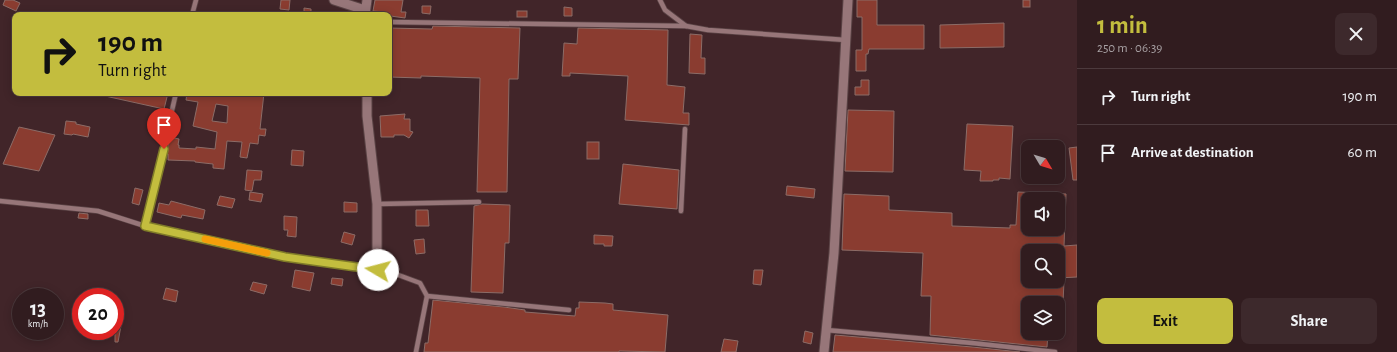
<!DOCTYPE html>
<meta charset="utf-8">
<style>
body{margin:0;font-family:"Alegreya Sans",sans-serif;background:#3d292c;color:#f1f3f6;height:100vh;display:flex;flex-direction:column;font-size:15px;white-space:nowrap}
*{box-sizing:border-box;margin:0}
p{font-size:13px;color:#a8a1a4}
.icon{flex:none;width:22px;height:22px;fill:none;stroke:currentColor;stroke-width:2;stroke-linecap:round;stroke-linejoin:round}
.map{position:relative;flex:1;overflow:hidden}
.details{display:flex;flex-direction:column;background:#311c1f;width:320px}
.details>*{flex:none}
.top-card{position:absolute;left:12px;top:12px;width:380px;height:84px;border-radius:8px;box-shadow:0 2px 10px #0003,0 0 0 1px #4c3a3d;background:#c3bd3e;color:#111;overflow:hidden}
.needle{width:26px;rotate:128deg}
.buttons{position:absolute;left:1021px;top:140px;display:grid;gap:8px}
.buttons a{display:grid;place-items:center;width:44px;height:44px;border-radius:8px;background:#311c1f;box-shadow:0 2px 10px #0003,0 0 0 1px #4c3a3d;font-size:20px}
.speed{position:absolute;left:12px;top:288px;display:flex;gap:8px;font-size:20px;font-weight:700;text-align:center}
.speed>*{display:grid;place-content:center;width:52px;height:52px;border-radius:50%;background:#311c1f;box-shadow:0 2px 10px #0003,0 0 0 1px #4c3a3d;line-height:1}
.speed small{font-size:10px;font-weight:400}
.speed .limit{border:6px solid #d22;background:#fff;color:#111}
.pin{position:absolute;display:grid;place-items:center;width:34px;height:34px;color:#fff;margin:-41px -17px;border-radius:50% 50% 50% 0;rotate:-45deg;box-shadow:0 0 4px #0007}
.pin .icon{rotate:45deg}
.me{position:absolute;width:44px;margin:-22px;rotate:278deg;stroke-linejoin:round;filter:drop-shadow(0 0 3px #0008)}
.turn{display:flex;align-items:center;gap:14px;height:84px;padding:0 20px;font-size:18px}
.turn .icon{width:52px;height:52px;stroke-width:2.5}
.turn b{display:block;font-size:28px;line-height:34px}
.round{display:grid;place-items:center;flex:none;width:42px;height:42px;border-radius:8px;background:#3d292c}
.summary{display:flex;align-items:center;justify-content:space-between;height:68px;padding:0 20px}
h1{font-size:24px;font-weight:600;line-height:30px;color:#c3bd3e}
.button{display:flex;gap:8px;margin-top:auto;padding:8px 20px}
.button a{flex:1;height:46px;border-radius:8px;background:#c3bd3e;color:#111;font-size:16px;font-weight:600;line-height:46px;text-align:center}
.button a+a{background:#3d292c;color:#f1f3f6}
ul{padding:0;list-style:none}
li{display:flex;align-items:center;gap:12px;height:56px;padding:0 20px;border-top:1px solid #4c3a3d}
li div{flex:1}
li b{display:block;font-size:15px}
li em{font-style:normal}
main{display:flex;flex:1;min-height:0}
.map>svg:first-child{display:block}
.building{fill:#8a3c30;stroke:#8c6c67;fill-rule:evenodd}
.lines{fill:none;stroke-linecap:round;stroke-linejoin:round}
.service-casing{stroke:#5a4345;stroke-width:6}
.minor-casing{stroke:#5a4345;stroke-width:11}
.service{stroke:#977679;stroke-width:4.5}
.minor{stroke:#977679;stroke-width:9}
.route-casing{stroke:#7f7b28;stroke-width:10}
.route{stroke:#c3bd3e;stroke-width:7}
.slow{stroke:#f59e0b;stroke-width:7}
</style>
<main>
<div class="map">
<svg width="1077" height="352" viewBox="0 0 1077 352">
<rect width="100%" height="100%" fill="#412529"/>
<g class="building">
<polygon points="5,0 13,0 20,3 16,11 3,5"/>
<polygon points="281,0 290,0 289,10 280,9"/>
<polygon points="375,0 403,0 401,12 406,12 405,18 383,15 384,12 373,11"/>
<polygon points="857,0 877,0 877,25 924,25 924,49 869,49 868,54 866,54 866,71 856,71 856,50 862,50 862,17 857,17"/>
<rect x="1023" y="0" width="7" height="7"/>
<polygon points="422,6 431,6 430,14 422,13"/>
<polygon points="564,7 572,8 572,16 564,16"/>
<polygon points="304,8 311,9 311,15 304,15"/>
<rect x="517" y="11" width="10" height="6"/>
<polygon points="1004,23 1004,47 940,48 940,25"/>
<polygon points="433,26 520,28 518,79 509,79 507,192 477,192 480,78 421,76 421,78 389,77 389,28 432,29"/>
<polygon points="578,28 668,30 667,85 685,87 683,113 689,113 689,125 625,120 628,76 570,73 570,76 562,76 564,43 577,44"/>
<polygon points="690,34 702,35 701,58 705,58 705,74 689,73"/>
<polygon points="861,80 869,80 869,95 855,95 855,87 861,87"/>
<polygon points="105,93 168,93 164,109 105,96"/>
<path d="M 187,93 L 264,93 L 260,129 L 266,129 L 265,136 L 259,135 L 258,144 L 250,143 L 247,158 L 240,157 L 242,142 L 227,141 L 224,169 L 213,168 L 213,164 L 195,162 L 195,161 L 168,160 L 168,154 L 166,154 L 170,137 L 179,139 L 178,145 L 179,145 L 179,148 L 196,149 L 196,147 L 215,149 L 217,132 L 193,126 L 198,102 L 186,100 ZM 216,104 L 228,106 L 227,123 L 212,121 Z"/>
<polygon points="848,110 894,111 893,172 845,171"/>
<polygon points="405,114 404,119 410,119 410,131 413,132 409,138 404,135 394,135 394,137 381,137 380,116"/>
<polygon points="66,121 76,122 76,124 90,127 88,137 73,134 72,135 64,134"/>
<polygon points="967,124 1013,126 1010,179 999,178 999,180 993,180 993,181 980,181 981,171 964,170"/>
<polygon points="19,127 55,135 39,171 3,164"/>
<rect x="587" y="142" width="12" height="17"/>
<polygon points="1077,147 1077,180 1073,180 1069,148"/>
<polygon points="292,150 304,151 303,166 291,165"/>
<polygon points="623,164 679,170 677,209 619,204"/>
<polygon points="247,170 262,171 261,180 254,180 252,191 245,190"/>
<polygon points="787,186 815,189 814,198 786,195"/>
<polygon points="135,188 143,190 139,205 132,203"/>
<polygon points="250,192 263,194 261,202 249,200"/>
<path d="M 1018,192 L 1066,194 L 1064,246 L 1077,245 L 1077,277 L 1058,278 L 1058,251 L 1028,251 L 1028,281 L 1064,281 L 1063,303 L 1028,303 L 1028,333 L 1048,333 L 1047,347 L 930,335 L 931,296 L 921,296 L 923,253 L 842,250 L 844,194 L 889,196 L 889,210 L 952,213 L 952,226 L 1010,228 L 1010,225 L 1016,225 ZM 1028,199 L 1058,199 L 1058,229 L 1028,229 Z"/>
<polygon points="220,196 235,199 232,208 217,205"/>
<polygon points="171,201 205,210 203,219 182,215 181,218 157,212 159,203 169,205"/>
<polygon points="344,202 357,203 357,212 344,212"/>
<polygon points="482,204 510,205 509,243 505,243 503,293 471,292 474,206"/>
<polygon points="416,210 428,210 429,226 416,226"/>
<polygon points="79,213 88,214 88,219 78,218"/>
<polygon points="284,216 297,217 296,237 287,236 288,230 284,230"/>
<polygon points="344,232 355,235 352,245 341,242"/>
<polygon points="594,235 613,236 612,246 604,246 604,244 594,244"/>
<polygon points="424,239 425,253 416,254 414,240"/>
<polygon points="295,270 314,273 310,291 292,287"/>
<polygon points="754,270 763,270 761,285 753,284"/>
<polygon points="332,278 343,279 342,286 331,284"/>
<polygon points="253,282 267,285 264,294 250,290"/>
<polygon points="166,288 178,291 176,302 163,299"/>
<polygon points="433,300 504,307 525,310 525,312 575,316 576,308 579,308 579,302 605,303 613,304 613,310 668,315 665,352 619,351 619,352 424,352 425,343 428,343"/>
<polygon points="115,313 123,315 118,342 115,342"/>
<polygon points="805,331 813,333 811,344 803,342"/>
<polygon points="835,335 972,347 1020,352 833,352"/>
<polygon points="724,339 738,341 736,352 721,352"/>
</g>
<g class="lines">
<defs>
<g id="service">
<polyline points="660,0 665,10 686,26"/>
<polyline points="192,15 196,0"/>
<polyline points="389,22 686,26 708,30 846,40"/>
<polyline points="0,201 98,211 145,226 285,257 393,273 420,283 427,296 416,352"/>
<polyline points="377,204 479,202"/>
<polyline points="681,211 685,129"/>
<polyline points="145,226 176,93"/>
<polyline points="427,296 569,310"/>
<polyline points="826,330 972,343 1055,352"/>
</g>
<g id="minor">
<polyline points="334,0 365,10"/>
<polyline points="365,15 367,0"/>
<polyline points="367,93 367,116 377,204 377,270"/>
<polyline points="824,352 834,253 848,0"/>
</g>
</defs>
<use href="#service" class="service-casing"/>
<use href="#minor" class="minor-casing"/>
<use href="#service" class="service"/>
<use href="#minor" class="minor"/>
</g>
<g class="lines">
<defs>
<polyline id="route" points="164,149 145,226 285,257 378,270"/>
</defs>
<use href="#route" class="route-casing"/>
<use href="#route" class="route"/>
<polyline class="slow" points="205,239 267,253"/>
</g>
</svg>
<div class="buttons">
<a><svg class="needle" viewBox="-14 -14 28 28"><path d="M0-13l5 13h-10z" fill="#e53935"/><path d="M0 13l5-13h-10z" fill="#a8a1a4"/></svg></a>
<a><svg class="icon" aria-label="sound" viewBox="0 0 24 24"><path d="M4 9h4l5-4v14l-5-4H4zM17 9q2 3 0 6"/></svg></a>
<a><svg class="icon" aria-label="search" viewBox="0 0 24 24"><circle cx="10" cy="10" r="6"/><path d="M15 15l6 6"/></svg></a>
<a><svg class="icon" aria-label="layers" viewBox="0 0 24 24"><path d="M12 4l9 5-9 5-9-5zM3 14l9 5 9-5"/></svg></a>
</div>
<div class="speed"><div>13<small>km/h</small></div><div class="limit">20</div></div>
<div class="pin" style="left:164px;top:149px;background:#d93025"><svg class="icon" aria-label="arrive" viewBox="0 0 24 24"><path d="M6 21V4h12l-3 4 3 4H6"/></svg></div>
<svg class="me" style="left:378px;top:270px" viewBox="-20 -20 40 40"><circle r="19" fill="#fff"/><path d="M0-13L10 11 0 6-10 11z" fill="#c3bd3e"/></svg>
<div class="top-card">
<div class="turn"><svg class="icon" aria-label="right" viewBox="0 0 24 24"><path d="M7 20v-9h11M14 6l5 5-5 5"/></svg><div><b>190 m</b>Turn right</div></div>
</div>
</div>
<section class="details">
<div class="summary"><div><h1>1 min</h1><p>250 m · 06:39</p></div><a class="round"><svg class="icon" aria-label="close" viewBox="0 0 24 24"><path d="M6 6l12 12M18 6L6 18"/></svg></a></div>
<ul>
<li><svg class="icon" aria-label="right" viewBox="0 0 24 24"><path d="M7 20v-9h11M14 6l5 5-5 5"/></svg><div><b>Turn right</b></div><em>190 m</em></li>
<li><svg class="icon" aria-label="arrive" viewBox="0 0 24 24"><path d="M6 21V4h12l-3 4 3 4H6"/></svg><div><b>Arrive at destination</b></div><em>60 m</em></li>
</ul>
<div class="button"><a>Exit</a><a>Share</a></div>
</section>
</main>
